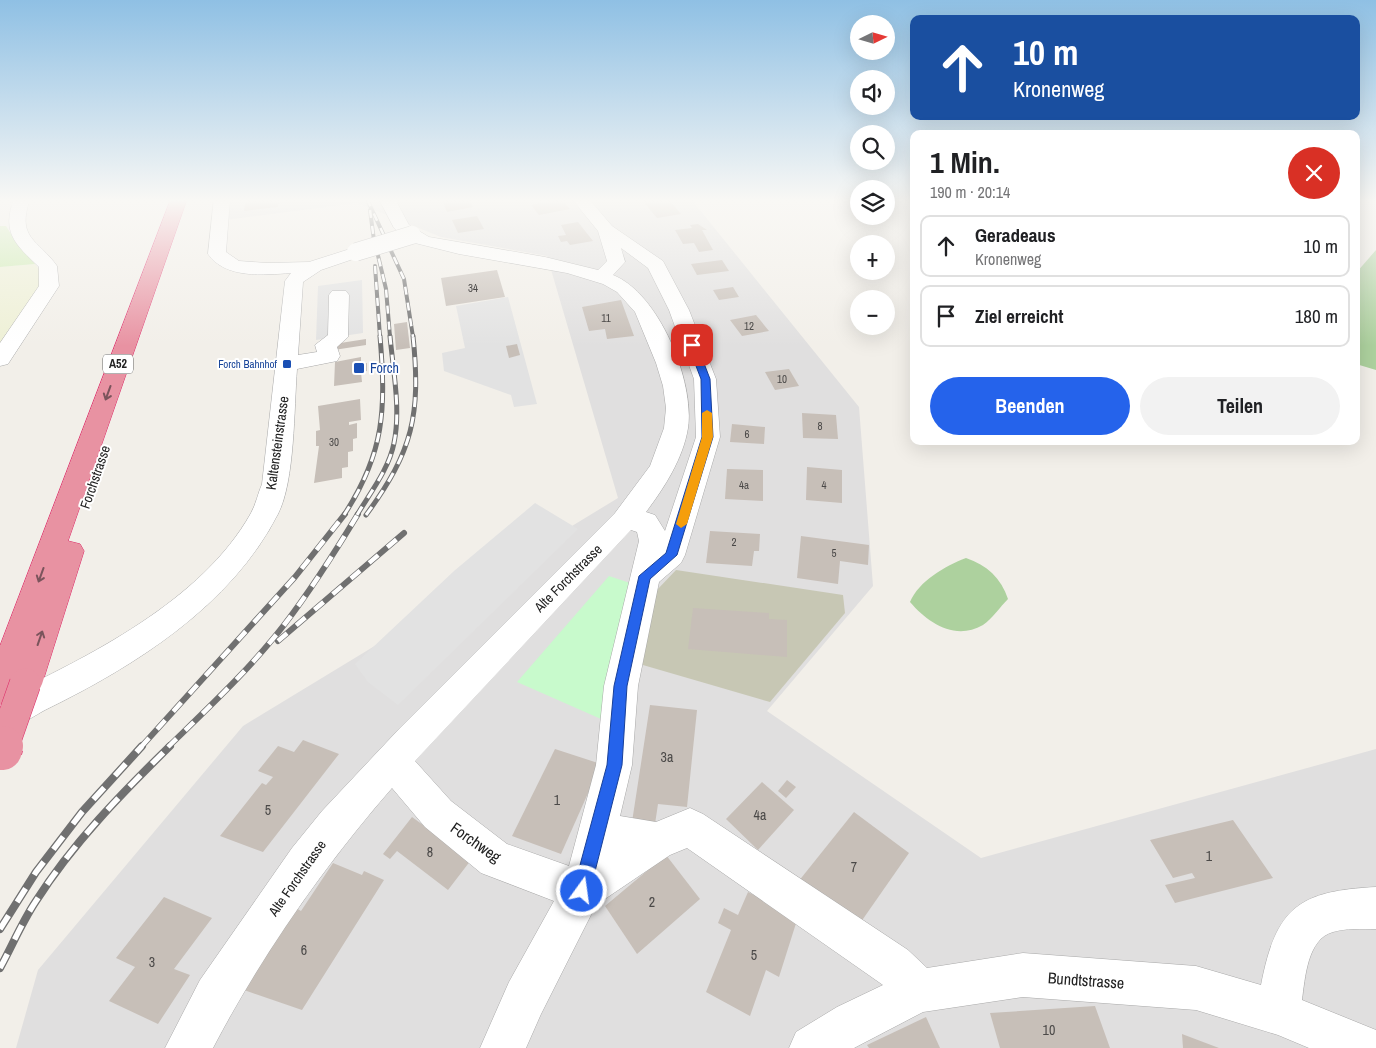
<!DOCTYPE html>
<html lang="de">
<meta charset="utf-8">
<style>
body{margin:0;font-family:"Archivo Narrow",sans-serif;background:#f2f2f2;color:#202124;height:100vh;display:flex;flex-direction:column;font-size:19px;white-space:nowrap}
*{box-sizing:border-box;margin:0}
p{font-size:16px;color:#757577}
.icon{flex:none;width:28px;height:28px;fill:none;stroke:currentColor;stroke-width:2;stroke-linecap:round;stroke-linejoin:round}
.map{position:relative;flex:1;overflow:hidden}
.details{position:absolute;left:910px;top:130px;width:450px;height:315px;display:flex;flex-direction:column;background:#fff;border-radius:10px;box-shadow:0 5px 20px #0002}
.details>*{flex:none}
.banner{position:absolute;left:910px;top:15px;width:450px;height:105px;border-radius:10px;box-shadow:0 5px 20px #0002;background:#1a4fa0;color:#fff;overflow:hidden}
.needle{width:32px;rotate:85deg}
.buttons{position:absolute;left:850px;top:15px;display:grid;gap:10px}
.buttons a{display:grid;place-items:center;width:45px;height:45px;border-radius:50%;background:#fff;box-shadow:0 5px 20px #0002;font-size:25px}
.pin{position:absolute;display:grid;place-items:center;width:42px;height:42px;color:#fff;margin:-21px;border-radius:10px;box-shadow:0 2px 8px #0006}
.me{position:absolute;width:55px;margin:-28px;rotate:14deg;stroke-linejoin:round;filter:drop-shadow(0 0 4px #0008)}
.turn{display:flex;align-items:center;gap:18px;height:105px;padding:0 20px;font-size:22px}
.turn .icon{width:65px;height:65px;stroke-width:2.5}
.turn b{display:block;font-size:35px;line-height:42px}
.round{display:grid;place-items:center;flex:none;width:52px;height:52px;border-radius:26px;background:#f2f2f2}
.headline{display:flex;align-items:center;justify-content:space-between;height:85px;padding:0 20px}
h1{font-size:30px;font-weight:800;line-height:38px}
.primary-button{display:flex;gap:10px;margin-top:auto;padding:10px 20px}
.primary-button a{flex:1;height:58px;border-radius:30px;background:#2563eb;color:#fff;font-size:20px;font-weight:800;line-height:58px;text-align:center}
.primary-button a+a{background:#f2f2f2;color:#202124}
ul{padding:0;list-style:none}
li{display:flex;align-items:center;gap:15px;height:62px;margin:0 10px 8px;padding:0 10px;border:2px solid #e0e0e0;border-radius:10px}
li div{flex:1}
li b{display:block;font-size:19px}
li em{font-style:normal}
.map>svg:first-child{display:block}
.residential{fill:#e0dfdf}
.construction{fill:#c7c7b4}
.farmland{fill:#eef0d5}
.grass{fill:#cdebb0}
.forest{fill:#add19e}
.park{fill:#c8facc}
.parking{fill:#e2e2e2}
.building{fill:#c7bfb8}
.lines{fill:none;stroke-linecap:round;stroke-linejoin:round}
.minor-casing{stroke:#a9a9a9;stroke-width:1}
.highway-casing{stroke:#dc2a67;stroke-width:1}
.minor{fill:#fff;fill-rule:evenodd}
.highway{fill:#e892a2;fill-rule:evenodd}
.rail-far3-casing{stroke:#707070;stroke-width:4}
.rail-far2-casing{stroke:#707070;stroke-width:5}
.rail-far1-casing{stroke:#707070;stroke-width:6}
.rail-casing{stroke:#707070;stroke-width:8}
.rail-far3{stroke:#fff;stroke-width:2.5;stroke-dasharray:8;stroke-linecap:butt}
.rail-far2{stroke:#fff;stroke-width:3;stroke-dasharray:10;stroke-linecap:butt}
.rail-far1{stroke:#fff;stroke-width:4.5;stroke-dasharray:12;stroke-linecap:butt}
.rail{stroke:#fff;stroke-width:5.5;stroke-dasharray:16;stroke-linecap:butt}
.minor-bridge-casing{stroke:#a9a9a9;stroke-width:19;stroke-linecap:butt}
.highway-bridge-far1-casing{stroke:#dc2a67;stroke-width:32;stroke-linecap:butt}
.highway-bridge-casing{stroke:#dc2a67;stroke-width:41;stroke-linecap:butt}
.minor-bridge{stroke:#fff;stroke-width:18}
.highway-bridge-far1{stroke:#e892a2;stroke-width:31}
.highway-bridge{stroke:#e892a2;stroke-width:40}
.oneway{stroke:#7b545c}
.route{fill:#2563eb;stroke:#184099}
.slow{fill:#f59e0b}
.transit-dot{fill:#1a4fb4;stroke:#fff;stroke-width:2}
.labels{text-anchor:middle;stroke-width:4;stroke-linejoin:round;paint-order:stroke}
.number-label{font-size:11px;fill:#4b4948}
.far-transit-label{font-size:11px;fill:#164399;stroke:#fff;text-anchor:end}
.shield{fill:#fff;stroke:#646464;stroke-width:1}
.shield-label{font-size:12px;font-weight:bold;fill:#222}
.transit-label{font-size:14px;fill:#164399;stroke:#fff;text-anchor:start}
.street-label{font-size:14px;fill:#222;stroke:#fff}
.near-number-label{font-size:14px;fill:#4b4948}
.near-street-label{font-size:16px;fill:#222;stroke:#fff}
</style>
<div class="map">
<svg width="1376" height="1048" viewBox="0 0 1376 1048">
<rect width="100%" height="100%" fill="#f2efe9"/>
<polygon class="residential" points="229,199 691,199 859,407 873,586 767,711 981,858 1376,749 1376,1048 16,1048 38,970 243,726 618,498 547,256 441,237 357,203 225,220"/>
<polygon class="construction" points="676,570 843,595 845,613 770,702 636,663 656,591"/>
<polygon class="farmland" points="35,264 40,271 41,285 0,347 0,267"/>
<polygon class="grass" points="0,226 6,226 20,248 35,264 0,267"/>
<g class="forest">
<polygon points="1376,250 1376,370 1356,364 1356,273"/>
<path d="M 966,558 C 987,565 1001,578 1008,599 C 1000,607 992,619 983,625 C 955,641 928,623 910,602 C 919,581 945,566 966,558 Z"/>
</g>
<polygon class="park" points="609,576 630,583 601,719 517,682"/>
<g class="parking">
<polygon points="362,280 363,333 316,340 318,286"/>
<polygon points="508,297 537,404 514,407 511,395 444,371 442,353 465,348 456,306"/>
<polygon points="535,503 578,529 398,705 368,682 355,664 454,571"/>
</g>
<g class="building">
<polygon points="246,199 279,199 278,207 244,211"/>
<polygon points="469,199 473,207 447,212 442,200"/>
<polygon points="561,199 570,209 539,215 531,205"/>
<polygon points="646,199 668,199 681,214 657,218 642,200"/>
<polygon points="477,216 484,229 458,233 452,220"/>
<polygon points="578,222 593,241 570,245 567,241 561,242 558,236 566,235 561,225"/>
<polygon points="698,224 707,230 702,230 713,250 699,252 694,243 683,244 675,230 692,228 690,225"/>
<polygon points="722,260 729,271 697,275 691,264"/>
<polygon points="497,270 505,297 446,306 441,278"/>
<polygon points="733,287 739,297 719,300 713,290"/>
<polygon points="621,300 634,336 607,339 605,329 589,331 582,307"/>
<polygon points="756,315 769,331 742,336 730,320"/>
<polygon points="407,322 410,348 396,350 394,324"/>
<polygon points="366,339 366,345 334,350 334,344"/>
<polygon points="517,344 520,355 509,358 506,346"/>
<polygon points="361,357 361,364 367,363 367,371 361,372 362,382 334,386 335,362"/>
<polygon points="789,369 799,386 775,390 765,372"/>
<polygon points="360,399 361,420 349,422 349,425 357,423 357,438 353,439 353,451 348,452 348,467 342,468 342,478 314,483 319,446 316,446 316,431 320,430 318,406"/>
<polygon points="802,413 836,415 838,439 803,438"/>
<polygon points="732,424 765,427 764,444 730,442"/>
<polygon points="807,467 842,470 842,503 806,500"/>
<polygon points="727,469 763,470 763,501 725,499"/>
<polygon points="710,531 760,534 759,551 754,551 752,566 706,563"/>
<polygon points="801,536 869,545 868,565 840,561 838,584 797,578"/>
<polygon points="693,608 769,613 769,619 787,620 787,657 688,649"/>
<polygon points="650,705 697,710 687,807 658,804 655,824 632,822"/>
<polygon points="303,740 339,754 263,852 220,836 262,783 266,785 273,777 258,771 278,746 294,752"/>
<polygon points="555,749 601,764 561,854 512,836"/>
<polygon points="787,780 796,787 786,798 778,791"/>
<polygon points="762,782 794,810 758,850 726,819"/>
<polygon points="854,812 909,853 856,929 798,882"/>
<polygon points="412,817 471,860 448,890 397,851 390,859 383,854"/>
<polygon points="1233,820 1273,878 1175,903 1165,885 1195,878 1192,873 1173,878 1150,840"/>
<polygon points="666,855 700,899 637,954 605,906"/>
<polygon points="333,863 362,875 364,871 384,880 302,1010 244,990 296,908 301,911"/>
<polygon points="748,892 798,917 779,977 766,970 750,1016 706,992 731,930 718,923 724,908 738,915"/>
<polygon points="164,897 212,918 174,969 190,975 158,1024 109,1001 135,967 116,958"/>
<polygon points="1095,1006 1110,1048 1000,1048 990,1013"/>
<polygon points="926,1017 940,1048 869,1048 867,1045"/>
<polygon points="1182,1034 1219,1048 1183,1048"/>
</g>
<g class="lines">
<defs>
<g id="minor">
<path d="M 14,199 L 30,199 C 16,239 38,239 57,266 L 59,286 L 8,364 L 0,366 L 0,343 L 39,286 L 39,267 C 16,245 1,233 14,199 Z"/>
<path d="M 214,199 L 230,199 L 226,252 L 239,261 L 267,263 L 309,262 L 356,247 L 362,248 L 365,252 L 362,256 L 321,270 L 303,282 L 298,355 L 317,352 L 315,345 L 328,335 L 329,295 L 332,291 L 346,291 L 349,295 L 348,337 L 337,347 L 340,356 L 337,361 L 297,369 C 294,408 295,481 278,514 C 231,606 135,666 45,710 C 34,716 12,731 0,728 L 0,699 C 88,657 202,601 251,513 C 256,504 258,493 262,484 L 285,281 L 291,273 C 264,275 225,279 208,254 Z"/>
<path d="M 379,199 L 395,199 L 409,225 L 429,237 L 545,257 L 598,270 L 607,261 L 598,231 L 572,199 L 589,199 L 612,226 L 663,261 L 689,310 L 716,379 L 720,437 L 685,555 L 681,563 L 659,582 L 638,686 L 632,765 L 620,816 L 656,822 L 690,808 L 703,814 L 908,950 L 927,968 L 1023,953 L 1196,966 L 1261,985 C 1276,907 1299,891 1376,887 L 1376,929 C 1362,929 1346,928 1333,932 C 1307,939 1305,979 1302,1000 L 1376,1030 L 1376,1048 L 1309,1048 L 1278,1035 L 1196,1010 L 1023,997 L 923,1012 L 854,1048 L 789,1048 L 796,1032 L 837,1007 L 883,985 L 687,848 L 670,855 L 596,905 L 541,1014 L 526,1048 L 480,1048 L 509,982 L 554,901 L 481,873 L 425,827 L 392,788 C 324,866 261,956 213,1048 L 165,1048 L 200,980 L 292,848 L 322,811 L 400,728 L 615,513 L 650,466 L 664,428 L 666,408 L 663,386 L 656,363 L 635,312 L 617,292 L 603,284 L 567,273 L 459,254 L 411,242 L 394,228 ZM 621,248 L 648,268 L 669,310 L 694,379 L 696,437 L 665,531 L 655,515 L 646,512 C 664,488 683,459 688,428 C 695,382 659,293 613,275 L 625,262 ZM 631,530 L 637,532 L 639,541 L 604,686 L 596,765 L 569,866 L 507,844 L 451,801 L 415,761 Z"/>
</g>
<polygon id="highway" points="171,199 187,199 68,541 80,544 84,551 42,684 37,694 25,698 14,695 12,700 0,705 0,646"/>
</defs>
<use href="#minor" class="minor-casing"/>
<use href="#highway" class="highway-casing"/>
<use href="#minor" class="minor"/>
<use href="#highway" class="highway"/>
<defs>
<g id="rail-far3">
<polyline points="367,199 404,279 413,337"/>
<polyline points="370,210 375,248"/>
<polyline points="375,243 386,289 390,337"/>
<polyline points="375,266 380,337"/>
</g>
<g id="rail-far2">
<path d="M 344,515 C 385,452 386,409 380,336"/>
<path d="M 357,515 C 370,493 389,469 394,443 C 401,409 393,370 390,336"/>
<path d="M 366,515 C 413,451 421,415 413,336"/>
</g>
<g id="rail-far1">
<polyline points="278,641 404,533"/>
<polyline points="141,747 295,577 345,514"/>
<path d="M 168,747 C 208,708 250,669 284,625 C 311,590 335,552 358,514"/>
</g>
<g id="rail">
<polyline points="0,929 36,872 82,812 142,746"/>
<path d="M 0,968 C 12,946 22,922 36,901 C 73,843 121,794 170,746"/>
</g>
</defs>
<use href="#rail-far3" class="rail-far3-casing"/>
<use href="#rail-far2" class="rail-far2-casing"/>
<use href="#rail-far1" class="rail-far1-casing"/>
<use href="#rail" class="rail-casing"/>
<use href="#rail-far3" class="rail-far3"/>
<use href="#rail-far2" class="rail-far2"/>
<use href="#rail-far1" class="rail-far1"/>
<use href="#rail" class="rail"/>
<defs>
<polyline id="minor-bridge" points="356,252 412,235"/>
<polyline id="highway-bridge-far1" points="3,747 25,684"/>
<polyline id="highway-bridge" points="2,750 3,746"/>
</defs>
<use href="#minor-bridge" class="minor-bridge-casing"/>
<use href="#highway-bridge-far1" class="highway-bridge-far1-casing"/>
<use href="#highway-bridge" class="highway-bridge-casing"/>
<use href="#minor-bridge" class="minor-bridge"/>
<use href="#highway-bridge-far1" class="highway-bridge-far1"/>
<use href="#highway-bridge" class="highway-bridge"/>
</g>
<defs><path id="oneway-shaft" d="M-6 0H5M1.5-3L5.5 0L1.5 3" fill="none" stroke-width="1.6" stroke-linecap="round" stroke-linejoin="round" transform="scale(1.25)"/></defs>
<g class="oneway">
<use href="#oneway-shaft" transform="translate(108 393) rotate(110)"/>
<use href="#oneway-shaft" transform="translate(41 575) rotate(110)"/>
<use href="#oneway-shaft" transform="translate(40 638) rotate(-71)"/>
</g>
<linearGradient id="sky" x2="0" y2="1"><stop stop-color="#8fc0e4"/><stop offset="0.58" stop-color="#f9f8f5"/><stop offset="1" stop-color="#f9f8f5" stop-opacity="0"/></linearGradient>
<rect width="1376" height="346" fill="url(#sky)"/>
<polygon class="route" points="692,342 697,345 710,379 713,437 677,555 650,579 627,686 622,765 590,891 588,897 582,900 576,897 573,891 607,765 614,686 639,576 666,553 702,437 701,379 688,345"/>
<polygon class="slow" points="707,410 712,413 713,437 687,524 681,528 676,524 702,437 702,413"/>
<g class="transit-dot">
<rect x="282" y="359" width="10" height="10" rx="2.5"/>
<rect x="353" y="362" width="12" height="12" rx="2.5"/>
</g>
<g class="labels">
<g class="number-label">
<text x="473" y="292">34</text>
<text x="606" y="322">11</text>
<text x="749" y="330">12</text>
<text x="782" y="383">10</text>
<text x="820" y="430">8</text>
<text x="747" y="438">6</text>
<text x="334" y="446">30</text>
<text x="744" y="489">4a</text>
<text x="824" y="489">4</text>
<text x="734" y="546">2</text>
<text x="834" y="557">5</text>
</g>
<g class="far-transit-label">
<text x="277" y="368">Forch Bahnhof</text>
</g>
<rect class="shield" x="103" y="354.5" width="30" height="19" rx="4"/>
<g class="shield-label">
<text x="118" y="368">A52</text>
</g>
<g class="transit-label">
<text x="370" y="373">Forch</text>
</g>
<g class="street-label">
<text transform="translate(277 443) rotate(-82)" y="5">Kaltensteinstrasse</text>
<text transform="translate(95 477) rotate(-71)" y="5">Forchstrasse</text>
<text transform="translate(568 578) rotate(-45)" y="5">Alte Forchstrasse</text>
<text transform="translate(297 878) rotate(-55)" y="5">Alte Forchstrasse</text>
</g>
<g class="near-number-label">
<text x="667" y="762">3a</text>
<text x="557" y="805">1</text>
<text x="268" y="815">5</text>
<text x="760" y="820">4a</text>
<text x="430" y="857">8</text>
<text x="1209" y="861">1</text>
<text x="854" y="872">7</text>
<text x="652" y="907">2</text>
<text x="304" y="955">6</text>
<text x="754" y="960">5</text>
<text x="152" y="967">3</text>
<text x="1049" y="1035">10</text>
</g>
<g class="near-street-label">
<text transform="translate(476 842) rotate(35)" y="6">Forchweg</text>
<text transform="translate(1086 980) rotate(4)" y="6">Bundtstrasse</text>
</g>
</g>
</svg>
<div class="buttons">
<a><svg class="needle" viewBox="-14 -14 28 28"><path d="M0-13l5 13h-10z" fill="#e53935"/><path d="M0 13l5-13h-10z" fill="#757577"/></svg></a>
<a><svg class="icon" aria-label="sound" viewBox="0 0 24 24"><path d="M4 9h4l5-4v14l-5-4H4zM17 9q2 3 0 6"/></svg></a>
<a><svg class="icon" aria-label="search" viewBox="0 0 24 24"><circle cx="10" cy="10" r="6"/><path d="M15 15l6 6"/></svg></a>
<a><svg class="icon" aria-label="layers" viewBox="0 0 24 24"><path d="M12 4l9 5-9 5-9-5zM3 14l9 5 9-5"/></svg></a>
<a>+</a>
<a>−</a>
</div>
<div class="pin" style="left:692px;top:345px;background:#d93025"><svg class="icon" aria-label="arrive" viewBox="0 0 24 24"><path d="M6 21V4h12l-3 4 3 4H6"/></svg></div>
<svg class="me" style="left:582px;top:891px" viewBox="-20 -20 40 40"><circle r="17" fill="#2563eb" stroke="#fff" stroke-width="3"/><path d="M0-11L8 9 0 5-8 9z" fill="#fff"/></svg>
<div class="banner">
<div class="turn"><svg class="icon" aria-label="ahead" viewBox="0 0 24 24"><path d="M12 20V5M6 11l6-6 6 6"/></svg><div><b>10 m</b>Kronenweg</div></div>
</div>
<section class="details">
<div class="headline"><div><h1>1 Min.</h1><p>190 m · 20:14</p></div><a class="round" style="background:#d93025;color:#fff"><svg class="icon" aria-label="close" viewBox="0 0 24 24"><path d="M6 6l12 12M18 6L6 18"/></svg></a></div>
<ul>
<li><svg class="icon" aria-label="ahead" viewBox="0 0 24 24"><path d="M12 20V5M6 11l6-6 6 6"/></svg><div><b>Geradeaus</b><p>Kronenweg</p></div><em>10 m</em></li>
<li><svg class="icon" aria-label="arrive" viewBox="0 0 24 24"><path d="M6 21V4h12l-3 4 3 4H6"/></svg><div><b>Ziel erreicht</b></div><em>180 m</em></li>
</ul>
<div class="primary-button"><a>Beenden</a><a>Teilen</a></div>
</section>
</div>
